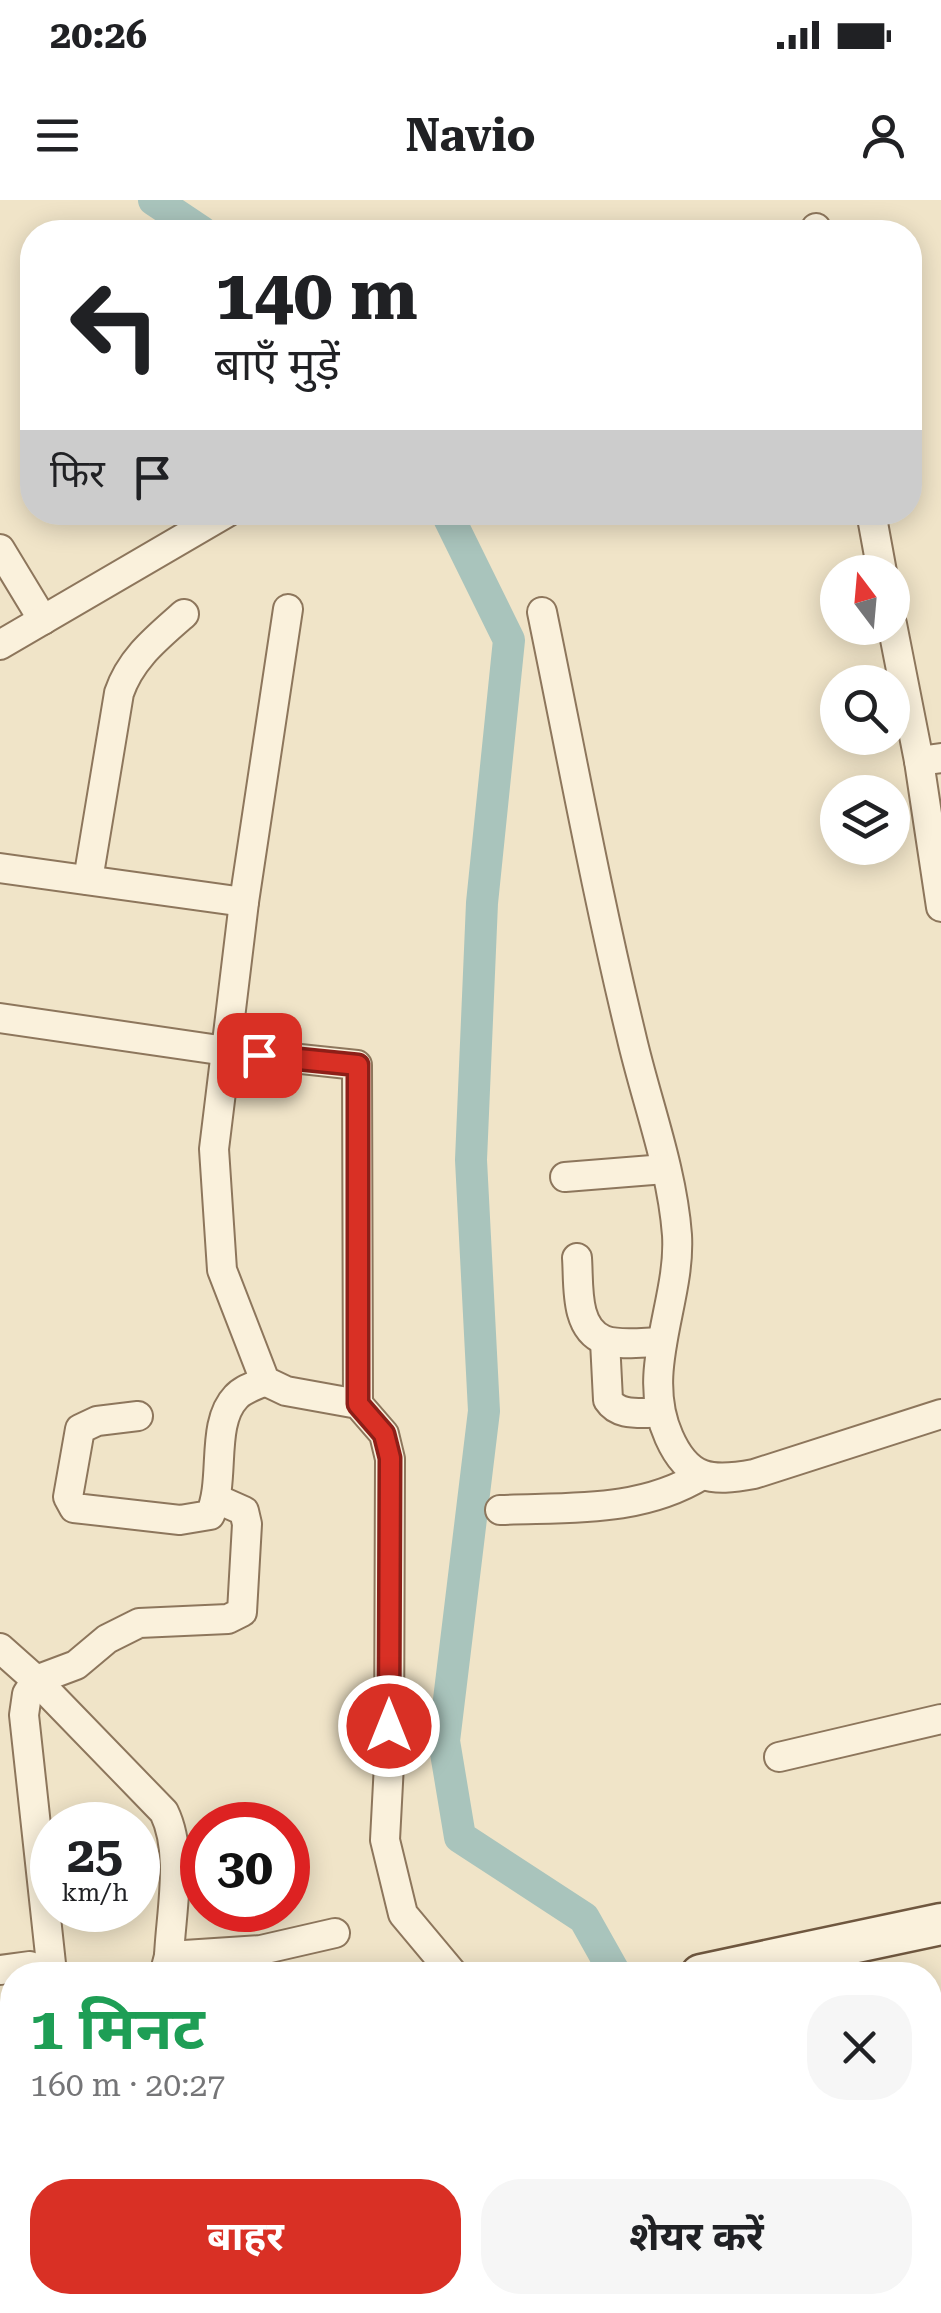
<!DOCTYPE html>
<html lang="hi">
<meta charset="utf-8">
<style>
body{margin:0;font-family:"Roboto Serif","Noto Sans Devanagari",serif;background:#f6f6f6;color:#202124;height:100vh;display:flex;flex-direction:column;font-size:38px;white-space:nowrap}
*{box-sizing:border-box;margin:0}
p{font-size:32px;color:#757577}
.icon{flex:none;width:55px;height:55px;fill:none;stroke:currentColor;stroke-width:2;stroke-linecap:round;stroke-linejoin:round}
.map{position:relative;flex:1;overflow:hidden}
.details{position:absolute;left:0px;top:1762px;width:942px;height:352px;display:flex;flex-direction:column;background:#fff;border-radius:40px 40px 0 0;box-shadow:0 5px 25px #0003}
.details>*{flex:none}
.guide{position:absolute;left:20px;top:20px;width:902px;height:305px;border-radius:40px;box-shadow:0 5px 25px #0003;background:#fff;color:#202124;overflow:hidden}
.needle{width:65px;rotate:344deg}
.controls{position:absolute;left:820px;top:355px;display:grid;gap:20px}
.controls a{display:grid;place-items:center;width:90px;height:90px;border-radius:50%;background:#fff;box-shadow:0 5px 25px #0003;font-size:50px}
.speed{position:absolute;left:30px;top:1602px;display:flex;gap:20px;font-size:50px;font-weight:700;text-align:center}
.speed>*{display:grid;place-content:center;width:130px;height:130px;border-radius:50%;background:#fff;box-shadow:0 5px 25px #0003;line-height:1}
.speed small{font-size:25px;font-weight:400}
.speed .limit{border:15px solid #d22;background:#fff;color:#111}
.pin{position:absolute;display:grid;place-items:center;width:85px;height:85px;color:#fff;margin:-42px;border-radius:20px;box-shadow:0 5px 15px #0006}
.me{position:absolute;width:110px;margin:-55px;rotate:0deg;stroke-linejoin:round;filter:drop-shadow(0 0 8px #0008)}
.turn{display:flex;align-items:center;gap:35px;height:210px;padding:0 30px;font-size:45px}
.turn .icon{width:130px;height:130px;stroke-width:2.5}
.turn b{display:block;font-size:70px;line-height:85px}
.then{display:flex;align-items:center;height:95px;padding:0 30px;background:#0003;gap:20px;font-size:38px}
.round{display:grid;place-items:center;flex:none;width:105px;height:105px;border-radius:40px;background:#f6f6f6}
.overview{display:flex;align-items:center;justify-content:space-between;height:170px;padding:0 30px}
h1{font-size:60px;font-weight:700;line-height:75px;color:#1e9e55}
.primary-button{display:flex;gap:20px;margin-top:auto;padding:20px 30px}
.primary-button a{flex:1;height:115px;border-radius:40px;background:#d93025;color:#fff;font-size:40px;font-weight:700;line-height:115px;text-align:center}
.primary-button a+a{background:#f6f6f6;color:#202124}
.status{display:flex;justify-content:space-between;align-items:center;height:70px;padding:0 50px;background:#fff;direction:ltr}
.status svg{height:28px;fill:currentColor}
header{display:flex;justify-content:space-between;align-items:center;height:130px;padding:0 30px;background:#fff;font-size:45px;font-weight:700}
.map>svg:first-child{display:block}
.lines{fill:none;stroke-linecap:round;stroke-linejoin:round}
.canal{stroke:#a9c4bc;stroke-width:32}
.street-casing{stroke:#8d765c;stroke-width:32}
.secondary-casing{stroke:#6f573f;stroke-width:45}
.street{stroke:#faf1dc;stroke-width:28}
.secondary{stroke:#faf1dc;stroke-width:40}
.route-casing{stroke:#8d1f18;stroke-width:25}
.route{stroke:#d93025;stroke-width:18}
</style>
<div class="status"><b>20:26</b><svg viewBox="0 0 49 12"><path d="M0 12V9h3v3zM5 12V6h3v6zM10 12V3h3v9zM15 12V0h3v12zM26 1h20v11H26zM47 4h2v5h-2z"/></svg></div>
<header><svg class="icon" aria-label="menu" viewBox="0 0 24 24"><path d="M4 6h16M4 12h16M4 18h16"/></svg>Navio<svg class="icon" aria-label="person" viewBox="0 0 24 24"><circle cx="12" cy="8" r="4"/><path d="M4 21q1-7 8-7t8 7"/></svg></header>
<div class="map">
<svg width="941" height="2113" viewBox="0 0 941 2113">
<rect width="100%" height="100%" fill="#f0e4c8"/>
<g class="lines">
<g class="canal">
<polyline points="154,0 202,32"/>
<polyline points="446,312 509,440 482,703 471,960 484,1211 444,1541 460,1637 584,1718 616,1775"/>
<polyline points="787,2102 794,2113"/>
</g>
<defs>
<g id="street">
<polyline points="816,28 817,32"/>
<polyline points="871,312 882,372"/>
<polyline points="0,349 43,420"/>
<path d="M 542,412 C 571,553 597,695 631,835 C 646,901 672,967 677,1035 C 681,1102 639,1171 669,1237 C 688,1280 711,1282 754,1274 L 941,1214"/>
<polyline points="892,424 919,561 941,558"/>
<polyline points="0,445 228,312"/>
<polyline points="919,561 941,707"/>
<polyline points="0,668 244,702"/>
<path d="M 88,680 L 119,493 C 131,458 157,438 184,414"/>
<polyline points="0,818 226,851 244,702 288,409"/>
<polyline points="565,977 665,969"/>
<path d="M 577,1058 C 579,1084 574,1128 604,1140 C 619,1146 645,1142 662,1142"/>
<path d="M 605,1141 L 608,1200 C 619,1217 641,1212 660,1213"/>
<polyline points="358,1204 357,865 226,851 214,949 222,1070 265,1181 286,1191 358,1204 384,1234 390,1259 389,1564 385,1640 403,1714 454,1775"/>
<path d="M 138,1216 L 97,1221 L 80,1229 L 68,1297 L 74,1308 L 180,1320 L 210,1315 C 226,1281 210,1224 236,1197 C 243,1189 255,1186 265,1181"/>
<path d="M 500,1310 C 570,1307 640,1313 702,1275"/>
<path d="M 0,1448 L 36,1480 L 164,1612 C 184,1653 171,1711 169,1756"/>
<polyline points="779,1557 941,1519"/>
<polyline points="0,1770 30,1766 52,1773"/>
<polyline points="57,1775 52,1773 24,1515 27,1494 36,1480 76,1465 107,1439 139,1423 228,1419 242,1412 247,1324 244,1311 217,1299"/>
<polyline points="164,1775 169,1756 261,1750 335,1733"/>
<polyline points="930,1940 941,1940"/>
<polyline points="684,2102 690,2113"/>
<polyline points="841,2102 849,2113"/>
<polyline points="324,2113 324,2102"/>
</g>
<g id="secondary">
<polyline points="701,1775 941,1724"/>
<polyline points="0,2100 12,2095"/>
</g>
</defs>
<use href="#street" class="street-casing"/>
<use href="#secondary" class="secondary-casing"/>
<use href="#street" class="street"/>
<use href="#secondary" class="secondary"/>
</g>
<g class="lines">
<defs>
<polyline id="route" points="259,855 358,865 358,1204 384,1234 390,1258 389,1526"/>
</defs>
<use href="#route" class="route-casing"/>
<use href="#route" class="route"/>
</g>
</svg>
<div class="controls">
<a><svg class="needle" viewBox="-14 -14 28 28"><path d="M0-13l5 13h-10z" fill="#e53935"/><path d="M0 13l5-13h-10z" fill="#757577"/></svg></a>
<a><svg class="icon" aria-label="search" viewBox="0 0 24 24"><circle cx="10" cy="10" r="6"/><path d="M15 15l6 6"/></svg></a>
<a><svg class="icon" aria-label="layers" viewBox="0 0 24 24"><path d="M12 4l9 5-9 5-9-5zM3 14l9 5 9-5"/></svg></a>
</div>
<div class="speed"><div>25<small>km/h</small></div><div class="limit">30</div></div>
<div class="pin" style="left:259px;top:855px;background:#d93025"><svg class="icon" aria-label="arrive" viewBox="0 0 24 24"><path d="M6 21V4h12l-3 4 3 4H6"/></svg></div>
<svg class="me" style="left:389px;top:1526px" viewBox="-20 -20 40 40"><circle r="17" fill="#d93025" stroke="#fff" stroke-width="3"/><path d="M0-11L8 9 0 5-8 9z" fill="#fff"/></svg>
<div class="guide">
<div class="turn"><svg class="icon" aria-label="left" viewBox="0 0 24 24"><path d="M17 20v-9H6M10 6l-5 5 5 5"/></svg><div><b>140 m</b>बाएँ मुड़ें</div></div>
<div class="then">फिर<svg class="icon" aria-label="arrive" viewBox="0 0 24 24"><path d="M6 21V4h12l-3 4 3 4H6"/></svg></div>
</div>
<section class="details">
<div class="overview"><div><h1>1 मिनट</h1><p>160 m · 20:27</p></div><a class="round"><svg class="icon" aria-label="close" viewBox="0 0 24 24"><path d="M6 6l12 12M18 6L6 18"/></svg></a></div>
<div class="primary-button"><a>बाहर</a><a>शेयर करें</a></div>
</section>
</div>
